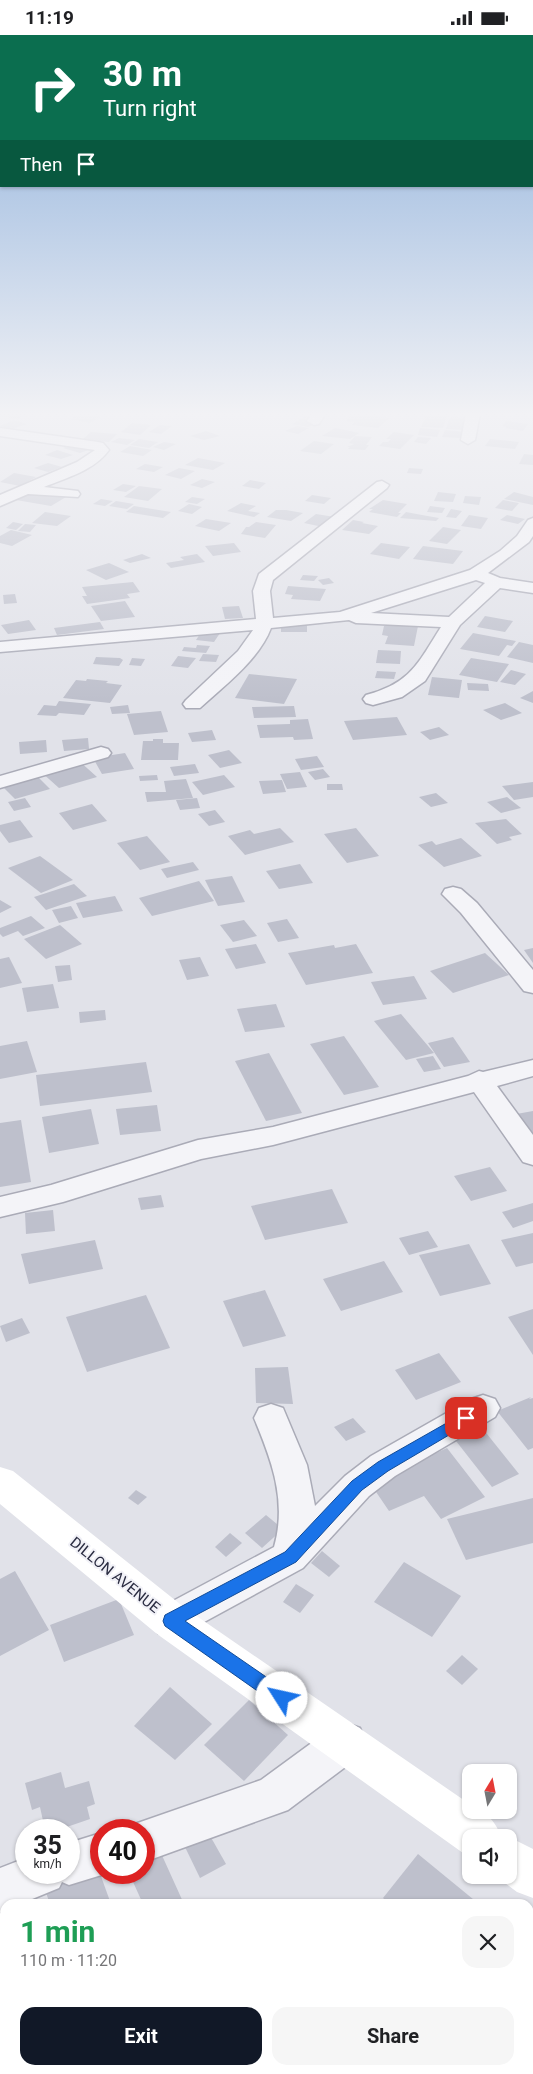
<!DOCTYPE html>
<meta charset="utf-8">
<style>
body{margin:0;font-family:Roboto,sans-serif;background:#f6f6f6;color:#202124;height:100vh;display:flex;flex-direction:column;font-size:19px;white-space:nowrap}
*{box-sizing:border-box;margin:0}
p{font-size:16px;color:#757577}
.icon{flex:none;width:28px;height:28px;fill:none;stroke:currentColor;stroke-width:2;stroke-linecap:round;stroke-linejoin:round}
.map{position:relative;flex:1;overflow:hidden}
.drawer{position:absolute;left:0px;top:1864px;width:534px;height:176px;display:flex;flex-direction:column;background:#fff;border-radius:15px 15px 0 0;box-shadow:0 1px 4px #0004}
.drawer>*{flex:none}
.hud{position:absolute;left:0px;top:0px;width:534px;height:152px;box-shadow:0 1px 4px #0004;background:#0b6e4f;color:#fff;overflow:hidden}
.needle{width:32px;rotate:10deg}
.fabs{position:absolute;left:462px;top:1729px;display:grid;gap:10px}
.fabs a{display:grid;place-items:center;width:55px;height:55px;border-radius:10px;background:#fff;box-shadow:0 1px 4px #0004;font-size:25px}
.speed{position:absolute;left:15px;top:1784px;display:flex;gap:10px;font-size:25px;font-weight:700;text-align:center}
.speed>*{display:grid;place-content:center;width:65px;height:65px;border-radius:50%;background:#fff;box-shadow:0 1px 4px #0004;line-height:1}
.speed small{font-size:12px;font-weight:400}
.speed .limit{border:8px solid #d22;background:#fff;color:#111}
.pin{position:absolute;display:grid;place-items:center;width:42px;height:42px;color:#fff;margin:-21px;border-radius:10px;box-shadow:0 2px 8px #0006}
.me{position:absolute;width:55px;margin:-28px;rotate:305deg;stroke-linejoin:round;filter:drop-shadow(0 0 4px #0008)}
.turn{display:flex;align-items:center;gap:18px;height:105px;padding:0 20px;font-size:22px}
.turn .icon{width:65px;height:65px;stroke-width:2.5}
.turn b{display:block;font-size:35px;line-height:42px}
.then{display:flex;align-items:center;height:48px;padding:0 20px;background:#0003;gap:10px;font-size:19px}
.round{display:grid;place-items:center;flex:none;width:52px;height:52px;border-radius:15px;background:#f6f6f6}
.headline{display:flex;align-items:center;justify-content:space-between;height:85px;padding:0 20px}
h1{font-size:30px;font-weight:700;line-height:38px;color:#1e9e55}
.action{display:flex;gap:10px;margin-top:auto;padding:10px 20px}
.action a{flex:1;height:58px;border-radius:15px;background:#111827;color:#fff;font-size:20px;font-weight:700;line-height:58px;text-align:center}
.action a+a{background:#f6f6f6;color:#202124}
.status{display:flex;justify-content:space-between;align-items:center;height:35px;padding:0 25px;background:#fff;direction:ltr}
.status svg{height:14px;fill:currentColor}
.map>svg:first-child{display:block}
.building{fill:#bec0cc}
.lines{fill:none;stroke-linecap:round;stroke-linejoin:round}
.street-casing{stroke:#aaabb7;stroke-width:3}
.street{fill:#f4f4f8;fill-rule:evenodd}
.secondary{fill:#fff;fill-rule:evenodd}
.route{fill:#1a73e8;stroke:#114b97}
.labels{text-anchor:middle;stroke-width:4;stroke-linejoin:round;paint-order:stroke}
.near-street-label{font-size:15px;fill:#2a2c41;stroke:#f1f1f7}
</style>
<div class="status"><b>11:19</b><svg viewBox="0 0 49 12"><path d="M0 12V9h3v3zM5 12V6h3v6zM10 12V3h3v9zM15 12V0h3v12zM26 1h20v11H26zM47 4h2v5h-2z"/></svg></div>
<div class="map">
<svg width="533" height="2039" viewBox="0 0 533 2039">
<rect width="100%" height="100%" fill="#e1e2e9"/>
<g class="building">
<polygon points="0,379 25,379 17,384 0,381"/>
<polygon points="79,379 83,379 100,382 90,388 70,384"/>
<polygon points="351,379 353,379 389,383 378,393 352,390 354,387 346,386"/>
<polygon points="427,379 447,381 443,393 421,392"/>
<polygon points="306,381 323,384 309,392 292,389"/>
<polygon points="450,382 471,383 467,395 446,394"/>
<polygon points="14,385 27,389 12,394 0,391"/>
<polygon points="506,386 528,389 523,396 505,393 507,392 502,391"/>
<polygon points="132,388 151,390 140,400 121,397"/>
<polygon points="160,390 172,391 161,399 149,397"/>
<polygon points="297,391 309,393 298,399 285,396"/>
<polygon points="335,393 345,395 359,398 350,404 322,401"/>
<polygon points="420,393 440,395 437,402 418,400"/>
<polygon points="445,395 465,397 461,403 442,402"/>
<polygon points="206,396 220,401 204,405 190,401"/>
<polygon points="91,397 117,399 109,407 83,404"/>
<polygon points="394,397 414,400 400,414 379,411 383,407 388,407 391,404 386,404"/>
<polygon points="355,401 372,402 366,410 369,410 365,415 348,414 350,412 347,412 354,409 349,408"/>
<polygon points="418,402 431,403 426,409 414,407"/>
<polygon points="119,403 135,405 127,410 111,407"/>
<polygon points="139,404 158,407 149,413 130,410"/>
<polygon points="490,404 519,407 515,414 485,411"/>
<polygon points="314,406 334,409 321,419 300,416"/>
<polygon points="164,407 176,409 164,415 153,412"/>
<polygon points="73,409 91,414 80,418 63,413"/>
<polygon points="130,411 152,415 143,421 120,417"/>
<polygon points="57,415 73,420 61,424 45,420"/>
<polygon points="524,419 533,420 533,430 519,429"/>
<polygon points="198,423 225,428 213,435 185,430"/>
<polygon points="48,428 62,432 48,437 34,433"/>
<polygon points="145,429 163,432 154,437 136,434"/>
<polygon points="179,433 195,436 181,444 165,440"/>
<polygon points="409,433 423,434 421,439 407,438"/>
<polygon points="14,438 36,442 20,451 0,447"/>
<polygon points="202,444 215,447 202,453 190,450"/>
<polygon points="250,445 266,448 259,454 242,451"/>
<polygon points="123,449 136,451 126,457 113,455"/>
<polygon points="139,451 162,454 148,466 124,462"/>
<polygon points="31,456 66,462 51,471 16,465"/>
<polygon points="438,457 456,459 453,467 434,466"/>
<polygon points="514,457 533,462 533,470 504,464"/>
<polygon points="312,460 331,463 324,469 305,466"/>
<polygon points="465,461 481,462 479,470 463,468"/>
<polygon points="192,462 205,464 197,469 185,467"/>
<polygon points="101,464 113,466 105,471 93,469"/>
<polygon points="383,465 407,469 398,478 401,478 397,482 369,477 373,474 369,474"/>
<polygon points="503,465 519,468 512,476 495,473"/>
<polygon points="116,466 134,469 127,474 109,471"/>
<polygon points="241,468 256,471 248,476 260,478 254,482 227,476"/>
<polygon points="189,469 202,472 192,479 178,476"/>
<polygon points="134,471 171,477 163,483 126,477"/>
<polygon points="430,471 445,473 442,478 427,477"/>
<polygon points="451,474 462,476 456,483 446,482"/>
<polygon points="276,475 286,475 303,478 291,486 267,482"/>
<polygon points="45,477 71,481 57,491 32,488"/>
<polygon points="406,477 422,480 439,483 436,486 400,483"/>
<polygon points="316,479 335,482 323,492 304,488"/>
<polygon points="469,480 488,483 481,494 461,491"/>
<polygon points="507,480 525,484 518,489 500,485"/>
<polygon points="206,484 231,488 219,496 195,491"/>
<polygon points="353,485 364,487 362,488 378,491 369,499 342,495"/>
<polygon points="13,487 23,489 16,495 6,493"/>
<polygon points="256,487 276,490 265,503 241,499 246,492 249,492"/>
<polygon points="25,489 36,490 30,497 18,496"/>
<polygon points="443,492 461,495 447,509 429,506"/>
<polygon points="11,495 32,500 12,511 0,508 0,501"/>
<polygon points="234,508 241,517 213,521 205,511"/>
<polygon points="381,508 410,512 399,524 370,519"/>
<polygon points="423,511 463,516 453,529 413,524"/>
<polygon points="142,519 151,523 130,528 123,525"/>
<polygon points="197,519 205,527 171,533 166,528 184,525 180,522"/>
<polygon points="109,528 129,537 106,545 86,535"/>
<polygon points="303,540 318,541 314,546 300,545"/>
<polygon points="329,543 334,548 323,550 318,545"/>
<polygon points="133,547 140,557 127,559 130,563 87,569 82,561 87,561 82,552"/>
<polygon points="288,551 326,554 320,566 291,564 293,560 285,559"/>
<polygon points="15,559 17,568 4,569 3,560"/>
<polygon points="125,566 135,582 101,586 91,571"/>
<polygon points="239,571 243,583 225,584 222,572"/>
<polygon points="485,581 513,586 505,597 477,592"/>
<polygon points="29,585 36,595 8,599 1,590"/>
<polygon points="100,587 104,594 57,600 54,593"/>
<polygon points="281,588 307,589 307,597 281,597"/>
<polygon points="390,589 418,591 414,611 385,609 388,601 382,600 384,591"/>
<polygon points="202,596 220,598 214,607 196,605"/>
<polygon points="473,598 516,606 512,611 507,610 499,621 460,614"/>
<polygon points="519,607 533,610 533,628 507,622"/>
<polygon points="197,610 210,611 206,618 182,616 184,612 196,613"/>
<polygon points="378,615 401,616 400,629 376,628"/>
<polygon points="203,619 219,620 216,627 199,626"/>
<polygon points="178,621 196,623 188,633 171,631"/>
<polygon points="96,622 120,623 123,625 119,631 93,629"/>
<polygon points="132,623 145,624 141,631 129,630"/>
<polygon points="471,623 509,629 497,647 459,640"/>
<polygon points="511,635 526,639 515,650 500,647"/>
<polygon points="377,636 396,637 394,644 375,643"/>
<polygon points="249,639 297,644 284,669 235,663"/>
<polygon points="432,642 462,645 459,663 428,660"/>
<polygon points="87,644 108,646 106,648 122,650 110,668 63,663 76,645 86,646"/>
<polygon points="467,648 488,649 489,656 468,655"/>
<polygon points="533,656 533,668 520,663"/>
<polygon points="59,666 91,669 84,680 59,678 56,681 37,680 44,670 56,671"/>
<polygon points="505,668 522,678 501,685 483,675"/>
<polygon points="128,670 130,678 112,679 110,672"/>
<polygon points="294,671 296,682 254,683 252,672"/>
<polygon points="161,676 168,697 134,700 127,679"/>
<polygon points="397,682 407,700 353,705 344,686"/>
<polygon points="308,684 313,704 294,705 293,702 260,703 257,690 290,689 290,685"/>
<polygon points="439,692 449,700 430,705 420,697"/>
<polygon points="212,695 216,705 192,707 188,698"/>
<polygon points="88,703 89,714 64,716 62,705"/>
<polygon points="153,704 163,704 163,708 179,708 178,725 141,725 143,706 153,706"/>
<polygon points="46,705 47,717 20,719 19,707"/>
<polygon points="229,715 242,728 220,733 208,720"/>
<polygon points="125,718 134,734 102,739 93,723"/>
<polygon points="317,721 324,732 301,735 295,724"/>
<polygon points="78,725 97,742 59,753 40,736"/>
<polygon points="195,729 199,738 174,741 170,732"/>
<polygon points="323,734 330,742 315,745 308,737"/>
<polygon points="300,737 307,752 287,754 280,739"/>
<polygon points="35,739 50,754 15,764 0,749"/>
<polygon points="157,740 158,745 140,746 139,741"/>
<polygon points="224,740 235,752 203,760 192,747"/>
<polygon points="186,744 193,763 147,767 145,757 166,757 164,746"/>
<polygon points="282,745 286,757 263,759 259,746"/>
<polygon points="533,747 533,762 514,765 502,751"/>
<polygon points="327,749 342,749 343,755 327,755"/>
<polygon points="436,758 448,768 431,772 419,762"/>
<polygon points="507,762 521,773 501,778 487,767"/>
<polygon points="25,763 31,772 14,776 8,767"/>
<polygon points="197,763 200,773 180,775 176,765"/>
<polygon points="92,769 107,786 73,795 59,778"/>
<polygon points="215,775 225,787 209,791 198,779"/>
<polygon points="506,784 522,799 509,802 512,805 497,809 475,788"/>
<polygon points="20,785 33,802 9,808 0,796 0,790"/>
<polygon points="280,793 294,807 245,820 228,801 250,795 254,799"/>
<polygon points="356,793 379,821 347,828 324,799"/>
<polygon points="147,801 170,827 140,835 117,808"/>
<polygon points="461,803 482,821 444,832 418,810 432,806 436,810"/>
<polygon points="40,821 73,845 41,858 8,833"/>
<polygon points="193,827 199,835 167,843 161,834"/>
<polygon points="300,829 313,848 279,854 266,836"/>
<polygon points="232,841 245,867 218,871 205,845"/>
<polygon points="199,846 214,866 152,881 139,863"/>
<polygon points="74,849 87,861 46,875 34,862"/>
<polygon points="115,861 123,876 83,883 76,868"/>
<polygon points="0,865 12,872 0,878"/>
<polygon points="71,871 78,883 59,888 52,875"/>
<polygon points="31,881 45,893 23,901 18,896 3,902 0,899 0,893"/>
<polygon points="287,884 299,903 278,907 267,888"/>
<polygon points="244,885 257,901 233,907 220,890"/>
<polygon points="60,890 82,909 46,924 24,904"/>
<polygon points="256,909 266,928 236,934 225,914"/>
<polygon points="356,909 373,938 306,950 288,918 334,910 335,913"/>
<polygon points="533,913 533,928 524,915"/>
<polygon points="485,918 509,940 453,958 430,936"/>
<polygon points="9,922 22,948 0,953 0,924"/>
<polygon points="200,922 209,941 187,945 179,925"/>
<polygon points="70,930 72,945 58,947 55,931"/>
<polygon points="414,941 427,964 383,970 371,947"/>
<polygon points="53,949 59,973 27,977 22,953"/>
<polygon points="276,969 285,992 245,997 237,974"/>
<polygon points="105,975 106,985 80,988 79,977"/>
<polygon points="401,979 434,1018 406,1025 374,986"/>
<polygon points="344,1001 379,1052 344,1060 310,1009"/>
<polygon points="453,1002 470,1027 444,1032 428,1008"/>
<polygon points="27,1006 37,1037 0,1044 0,1011"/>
<polygon points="269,1018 302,1078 266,1086 235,1026"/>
<polygon points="433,1021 441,1034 424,1037 416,1024"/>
<polygon points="146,1027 152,1057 40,1071 36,1040"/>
<polygon points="157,1070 161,1096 120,1100 116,1074"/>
<polygon points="91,1074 99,1109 49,1118 42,1082"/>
<polygon points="533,1076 533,1116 511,1080"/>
<polygon points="21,1085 31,1147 0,1152 0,1088"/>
<polygon points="490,1132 507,1156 471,1166 454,1141"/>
<polygon points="332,1154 348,1188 265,1205 251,1171"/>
<polygon points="161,1160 164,1172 141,1175 138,1163"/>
<polygon points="533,1168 533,1186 513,1193 502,1177"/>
<polygon points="53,1175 55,1196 26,1199 25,1178"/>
<polygon points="428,1196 438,1212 409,1220 399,1203"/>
<polygon points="533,1198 533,1228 516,1232 501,1205"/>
<polygon points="95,1205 103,1234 29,1249 21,1219"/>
<polygon points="469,1209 491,1249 440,1261 419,1220"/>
<polygon points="384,1226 403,1257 341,1276 323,1244"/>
<polygon points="265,1255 286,1301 243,1312 223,1266"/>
<polygon points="146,1260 170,1313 87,1337 66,1282"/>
<polygon points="533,1274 533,1320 508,1282"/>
<polygon points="22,1283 30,1298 6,1307 0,1291"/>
<polygon points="439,1318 461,1347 416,1365 395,1335"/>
<polygon points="288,1332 293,1369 256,1368 255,1333"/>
<polygon points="531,1362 529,1364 533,1363 533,1413 528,1415 497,1376"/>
<polygon points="353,1383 366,1397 346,1406 334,1392"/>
<polygon points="483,1394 519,1439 492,1452 456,1406"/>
<polygon points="447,1413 485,1462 441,1484 424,1461 389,1476 370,1448"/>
<polygon points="136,1455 147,1462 138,1470 128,1463"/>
<polygon points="533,1463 533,1508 466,1525 447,1484"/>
<polygon points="266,1480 283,1494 262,1513 245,1498"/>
<polygon points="230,1498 242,1508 226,1522 215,1512"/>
<polygon points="322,1516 340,1531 329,1542 311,1528"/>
<polygon points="404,1527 461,1561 432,1602 374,1567"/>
<polygon points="15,1536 49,1595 0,1621 0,1544"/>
<polygon points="296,1549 314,1560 300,1578 283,1567"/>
<polygon points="119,1564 134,1600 64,1627 50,1590"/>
<polygon points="462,1620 478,1634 462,1650 446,1636"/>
<polygon points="170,1652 212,1689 175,1725 134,1691"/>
<polygon points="249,1665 288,1700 244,1746 204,1710"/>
<polygon points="61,1737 65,1753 89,1746 95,1769 87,1772 90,1784 58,1795 45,1795 40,1772 32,1775 25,1748"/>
<polygon points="209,1799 226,1829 200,1843 185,1812"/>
<polygon points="160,1816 184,1869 143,1869 129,1838 144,1838 144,1825"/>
<polygon points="418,1819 479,1869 390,1869 383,1863"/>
<polygon points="98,1833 111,1869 50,1869 45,1855"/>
<polygon points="533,1909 533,1940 529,1943 529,1912"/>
<polygon points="5,1946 5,2035 20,2035 13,2039 0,2039 0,1948"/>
<polygon points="220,2035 322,2035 323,2039 222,2039"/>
</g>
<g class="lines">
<defs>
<g id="street">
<polygon points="312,379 325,379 319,389 314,390 307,386"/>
<polygon points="466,379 480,379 475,405 468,409 461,405"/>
<path d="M 0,393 L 98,407 L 103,408 L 109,415 C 95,435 66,443 44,452 L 78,456 L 80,459 L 78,462 L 28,459 L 0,471 L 0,460 L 77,427 L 95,415 L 0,401 Z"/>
<path d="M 382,446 L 389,450 L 387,453 L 273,545 L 270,556 L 273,583 L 340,577 L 470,535 L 500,516 L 517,501 L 528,485 L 533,483 L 533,501 L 529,507 L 488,538 L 500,543 L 533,548 L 533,558 L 500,553 L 460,590 L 425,646 L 402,662 L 373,670 L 366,668 L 363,664 L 366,660 C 411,648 418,628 441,592 L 356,588 L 349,585 L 271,593 C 259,625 224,651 200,673 L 186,673 L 183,669 L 186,665 L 238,616 L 253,595 L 0,617 L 0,607 L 256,584 L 253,556 L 259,539 L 377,447 ZM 476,545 L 485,548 L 449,582 L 371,578 Z"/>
<polygon points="101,712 108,714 111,718 108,722 0,753 0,741"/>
<polygon points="453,852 461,854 477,868 533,935 533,958 524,956 461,878 442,859 445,854"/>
<polygon points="533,1025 533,1041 497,1051 533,1100 533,1130 523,1127 474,1057 273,1110 201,1124 63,1167 0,1182 0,1162 51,1150 198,1105 273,1092 468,1041 479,1036 483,1037"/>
<path d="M 483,1360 L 495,1364 L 500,1373 L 495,1382 L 395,1441 L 369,1461 L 303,1533 L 184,1598 L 171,1603 L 158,1598 L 152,1586 L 158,1574 L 274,1512 C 287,1466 272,1426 254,1383 L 259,1373 L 271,1369 L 283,1373 L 307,1430 L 315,1471 L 345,1441 L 371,1421 L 471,1364 Z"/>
<polygon points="346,1688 360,1693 366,1707 360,1721 288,1775 144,1827 144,1795 127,1795 129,1791 261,1745 332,1693"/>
<polygon points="101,1798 101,1838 108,1838 69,1850 62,1847 59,1853 20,1869 5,1869 5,1875 0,1877 0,1833 26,1823 26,1838 69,1838 69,1808"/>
<polygon points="533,1998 533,2039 464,2039 465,2035 529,2035 529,1999"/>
</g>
</defs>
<use href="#street" class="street-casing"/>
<use href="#street" class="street"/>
<g class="secondary">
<path d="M 0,1432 L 13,1436 L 185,1573 L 471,1770 L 471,1775 C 487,1775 497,1789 501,1802 L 471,1802 L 471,1821 L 463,1818 L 157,1599 L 0,1469 Z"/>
<polygon points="507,1802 509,1802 533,1814 533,1863 517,1857 494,1840 509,1840"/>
</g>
</g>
<linearGradient id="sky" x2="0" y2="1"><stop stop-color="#8aaedb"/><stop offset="0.57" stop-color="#f2f2f5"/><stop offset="1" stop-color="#f2f2f5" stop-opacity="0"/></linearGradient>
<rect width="533" height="665" fill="url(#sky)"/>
<polygon class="route" points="466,1377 471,1379 474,1383 471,1387 388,1436 362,1455 296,1527 185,1586 288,1657 291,1663 288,1669 282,1671 276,1669 165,1591 163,1586 165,1580 285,1517 352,1446 378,1427"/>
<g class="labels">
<g class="near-street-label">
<text transform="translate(115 1540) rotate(39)" y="5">DILLON AVENUE</text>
</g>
</g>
</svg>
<div class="fabs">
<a><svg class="needle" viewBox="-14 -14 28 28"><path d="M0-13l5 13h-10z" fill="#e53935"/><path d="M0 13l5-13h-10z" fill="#757577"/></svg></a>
<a><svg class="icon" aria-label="sound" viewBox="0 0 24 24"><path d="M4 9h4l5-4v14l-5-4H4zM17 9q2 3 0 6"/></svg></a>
</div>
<div class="speed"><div>35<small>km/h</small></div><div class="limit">40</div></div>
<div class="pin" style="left:466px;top:1383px;background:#d93025"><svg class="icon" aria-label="arrive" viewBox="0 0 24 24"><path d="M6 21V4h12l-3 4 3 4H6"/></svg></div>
<svg class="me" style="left:282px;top:1663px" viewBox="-20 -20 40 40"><circle r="19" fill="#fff"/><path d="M0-13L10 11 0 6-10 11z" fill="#1a73e8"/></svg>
<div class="hud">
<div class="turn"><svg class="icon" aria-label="right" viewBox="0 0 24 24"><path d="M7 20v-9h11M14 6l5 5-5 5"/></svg><div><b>30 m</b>Turn right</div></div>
<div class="then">Then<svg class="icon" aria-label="arrive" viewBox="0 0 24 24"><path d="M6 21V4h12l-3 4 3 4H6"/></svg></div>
</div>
<section class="drawer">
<div class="headline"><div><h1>1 min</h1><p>110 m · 11:20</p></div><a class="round"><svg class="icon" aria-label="close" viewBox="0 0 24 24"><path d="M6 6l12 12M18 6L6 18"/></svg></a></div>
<div class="action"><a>Exit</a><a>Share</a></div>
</section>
</div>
